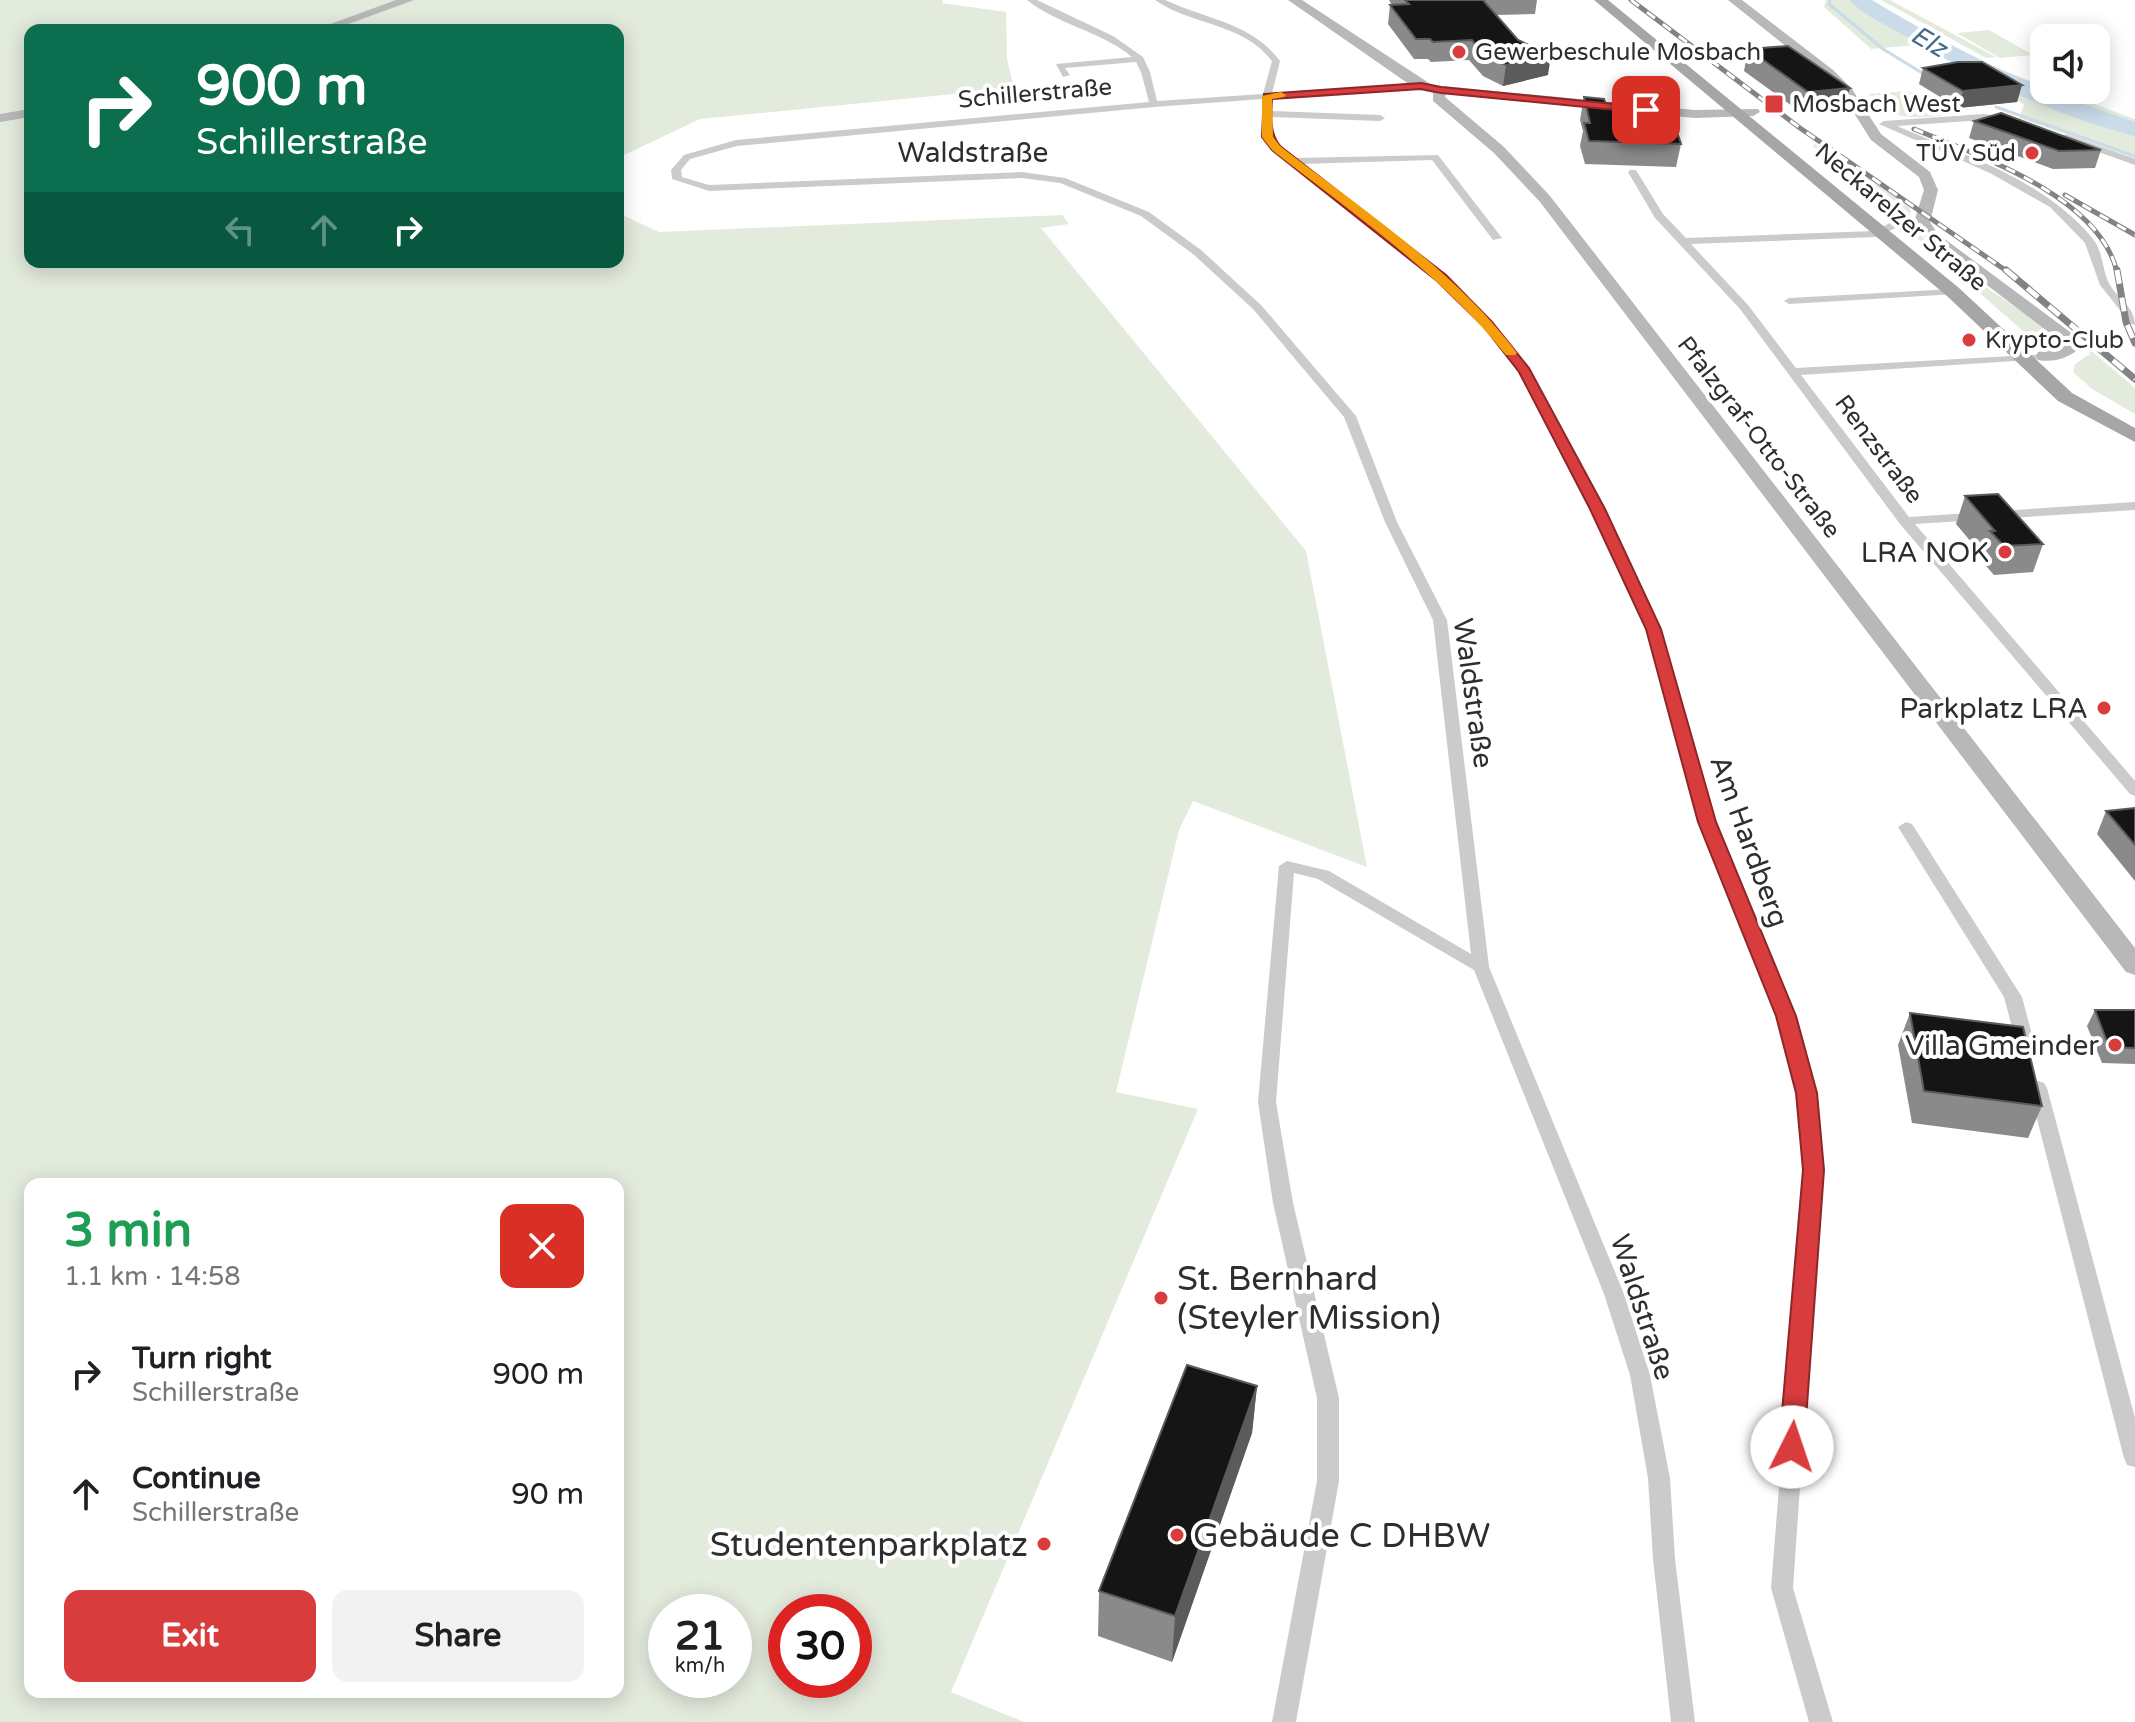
<!DOCTYPE html>
<meta charset="utf-8">
<style>
body{margin:0;font-family:"Varela Round",sans-serif;background:#f2f2f2;color:#202124;height:100vh;display:flex;flex-direction:column;font-size:30px;white-space:nowrap}
*{box-sizing:border-box;margin:0}
p{font-size:26px;color:#757577}
.icon{flex:none;width:44px;height:44px;fill:none;stroke:currentColor;stroke-width:2;stroke-linecap:round;stroke-linejoin:round}
.map{position:relative;flex:1;overflow:hidden}
.sheet{position:absolute;left:24px;top:1178px;width:600px;height:520px;display:flex;flex-direction:column;background:#fff;border-radius:16px;box-shadow:0 4px 20px #0003}
.sheet>*{flex:none}
.top-card{position:absolute;left:24px;top:24px;width:600px;height:244px;border-radius:16px;box-shadow:0 4px 20px #0003;background:#0b6e4f;color:#fff;overflow:hidden}
.tools{position:absolute;left:2030px;top:24px;display:grid;gap:16px}
.tools a{display:grid;place-items:center;width:80px;height:80px;border-radius:16px;background:#fff;box-shadow:0 4px 20px #0003;font-size:40px}
.speed{position:absolute;left:648px;top:1594px;display:flex;gap:16px;font-size:40px;font-weight:700;text-align:center}
.speed>*{display:grid;place-content:center;width:104px;height:104px;border-radius:50%;background:#fff;box-shadow:0 4px 20px #0003;line-height:1}
.speed small{font-size:20px;font-weight:400}
.speed .limit{border:12px solid #d22;background:#fff;color:#111}
.pin{position:absolute;display:grid;place-items:center;width:68px;height:68px;color:#fff;margin:-34px;border-radius:16px;box-shadow:0 4px 12px #0006}
.me{position:absolute;width:88px;margin:-44px;rotate:4deg;stroke-linejoin:round;filter:drop-shadow(0 0 6px #0008)}
.turn{display:flex;align-items:center;gap:28px;height:168px;padding:0 40px;font-size:36px}
.turn .icon{width:104px;height:104px;stroke-width:2.5}
.turn b{display:block;font-size:56px;line-height:68px}
.lanes{display:flex;align-items:center;height:76px;padding:0 40px;background:#0003;justify-content:center;gap:40px;direction:ltr}
.lanes .off{opacity:.35}
.round{display:grid;place-items:center;flex:none;width:84px;height:84px;border-radius:16px;background:#f2f2f2}
.overview{display:flex;align-items:center;justify-content:space-between;height:136px;padding:0 40px}
h1{font-size:48px;font-weight:800;line-height:60px;color:#1e9e55}
.cta{display:flex;gap:16px;margin-top:auto;padding:16px 40px}
.cta a{flex:1;height:92px;border-radius:16px;background:#d93c3d;color:#fff;font-size:32px;font-weight:800;line-height:92px;text-align:center}
.cta a+a{background:#f2f2f2;color:#202124}
ul{padding:0;list-style:none}
li{display:flex;align-items:center;gap:24px;height:120px;padding:0 40px}
li div{flex:1}
li b{display:block;font-size:30px}
li em{font-style:normal}
.map>svg:first-child{display:block}
.green{fill:#e3ebdd;fill-rule:evenodd}
.lines{fill:none;stroke-linecap:round;stroke-linejoin:round}
.stream{stroke:#cadbe9;stroke-width:3}
.river{fill:#cadbe9;fill-rule:evenodd}
.street{fill:#cbcbcb;fill-rule:evenodd}
.secondary{fill:#b8b8b8;fill-rule:evenodd}
.primary{fill:#a6a6a6;fill-rule:evenodd}
.rail-far1-casing{stroke:#838383;stroke-width:5}
.rail-casing{stroke:#838383;stroke-width:7}
.rail-far1{stroke:#fff;stroke-width:3;stroke-dasharray:10;stroke-linecap:butt}
.rail{stroke:#fff;stroke-width:5;stroke-dasharray:14;stroke-linecap:butt}
.wall{fill:#8a8a8a}
.shaded-wall{fill:#5b5b5b}
.building{fill:#151515;stroke:#5b5b5b;stroke-width:2}
.route{fill:#d93c3d;stroke:#8d2728;stroke-width:2}
.slow{fill:#f59e0b}
.poi-dot{fill:#d93c3d;stroke:#fff;stroke-width:3}
.labels{text-anchor:middle;stroke-width:8;stroke-linejoin:round;paint-order:stroke}
.far-poi-label{font-size:24px;fill:#2e2e2e;stroke:#fff;text-anchor:start}
.far-street-label{font-size:24px;fill:#2e2e2e;stroke:#fff}
.far-water-label{font-size:26px;font-style:italic;fill:#426a8b;stroke:#fff}
.street-label{font-size:28px;fill:#2e2e2e;stroke:#fff}
.poi-label{font-size:28px;fill:#2e2e2e;stroke:#fff;text-anchor:end}
.near-poi-label{font-size:34px;fill:#2e2e2e;stroke:#fff;text-anchor:start}
</style>
<div class="map">
<svg width="2135" height="1722" viewBox="0 0 2135 1722">
<rect width="100%" height="100%" fill="#fff"/>
<g class="green">
<path d="M 0,0 L 943,0 L 942,3 L 1006,12 L 1007,59 L 1014,88 L 700,119 L 618,158 L 618,30 L 30,30 L 30,262 L 618,262 L 618,213 L 659,232 L 1062,215 L 1069,224 L 1041,228 L 1306,551 L 1367,867 L 1193,801 L 1179,830 L 1116,1092 L 1198,1109 L 951,1692 L 1024,1722 L 0,1722 ZM 30,1184 L 618,1184 L 618,1692 L 30,1692 ZM 666,1612 L 734,1612 L 734,1680 L 666,1680 ZM 786,1612 L 854,1612 L 854,1680 L 786,1680 Z"/>
<polygon points="1826,0 1870,0 1987,65 2044,86 2044,90 2056,90 2135,119 2135,159 2019,118 2024,105 1985,77 1916,45 1871,49 1824,7"/>
<polygon points="1881,0 1890,0 1996,57 1986,58"/>
<polygon points="1989,30 2033,55 2000,58 1957,33"/>
<path d="M 1908,91 L 1928,103 L 1924,104 L 1942,116 C 1910,118 1897,120 1870,101 L 1876,99 L 1868,94 Z"/>
<path d="M 1815,144 L 1911,207 C 1910,214 1910,219 1914,225 C 1929,254 2015,306 2045,326 L 2053,333 L 2055,341 L 2042,342 L 2030,337 L 1895,219 L 1901,217 L 1813,146 Z"/>
<polygon points="2088,348 2135,388 2135,414 2092,389 2073,372 2075,364 2090,354"/>
</g>
<g class="lines">
<g class="stream">
<polyline points="1830,0 1829,4 1883,49 1927,76"/>
<polyline points="1996,107 2135,156"/>
</g>
<path class="river" d="M 1850,0 L 1872,0 C 1956,52 2042,91 2135,122 L 2135,136 C 2051,115 1970,74 1896,31 C 1881,22 1860,13 1850,0 Z"/>
<g class="street">
<path d="M 1027,0 L 1037,0 L 1113,36 L 1143,57 L 1150,72 L 1157,101 L 1263,94 L 1272,61 C 1242,22 1192,26 1155,0 L 1165,0 C 1206,19 1252,23 1280,61 L 1272,93 L 1424,84 L 1424,88 L 1421,89 L 1271,99 L 1272,111 L 1380,115 L 1385,118 L 1380,121 L 1272,117 L 1272,136 L 1294,158 L 1438,155 L 1502,238 L 1493,240 L 1432,160 L 1301,164 L 1445,276 L 1492,323 L 1531,371 L 1604,509 L 1661,629 L 1715,822 L 1795,1016 L 1816,1093 L 1822,1170 L 1793,1588 L 1833,1722 L 1809,1722 L 1771,1588 L 1804,1170 L 1798,1093 L 1777,1016 L 1699,822 L 1647,629 L 1592,509 L 1520,372 L 1484,327 L 1437,280 L 1289,163 L 1264,139 L 1263,99 L 1154,107 L 737,146 L 690,159 L 681,170 L 682,177 L 709,185 L 1022,172 L 1065,178 L 1149,212 L 1201,250 L 1261,305 L 1356,416 L 1397,522 L 1447,620 L 1489,967 L 1624,1294 L 1650,1375 L 1670,1478 L 1675,1559 L 1695,1722 L 1671,1722 L 1653,1559 L 1648,1478 L 1630,1375 L 1604,1294 L 1474,970 L 1318,879 L 1294,873 L 1276,1102 L 1293,1203 L 1339,1398 L 1339,1481 L 1296,1722 L 1272,1722 L 1317,1481 L 1317,1398 L 1273,1203 L 1258,1102 L 1279,866 L 1287,861 L 1329,871 L 1471,954 L 1433,620 L 1385,522 L 1344,417 L 1253,309 L 1193,254 L 1141,216 L 1060,183 L 1022,178 L 709,191 L 672,179 L 671,170 L 684,155 L 736,140 L 1149,102 L 1141,72 L 1136,62 L 1065,68 L 1070,75 L 1063,77 L 1056,64 L 1132,57 C 1101,31 1058,25 1027,0 Z"/>
<path d="M 1984,114 L 2014,119 L 2009,122 L 1984,120 L 1897,126 C 1964,155 2045,180 2093,239 C 2103,251 2102,271 2110,285 C 2119,300 2135,307 2135,325 L 2131,324 L 2100,285 L 2085,243 L 2050,207 L 1990,173 L 1879,124 L 1884,121 Z"/>
<polygon points="2062,135 2068,135 2135,159 2135,165 2062,139"/>
<polygon points="1630,170 1636,170 1663,214 1686,238 1874,231 1890,223 1898,223 1898,227 1876,237 1691,244 1748,305 1796,368 2048,354 2048,358 2044,359 1801,375 1909,517 2135,502 2135,510 1915,524 2135,781 2135,796 2130,794 1900,524 1740,309 1655,218 1628,172"/>
<polygon points="1953,289 1958,292 1957,294 1789,304 1784,301 1789,298"/>
<polygon points="1906,822 1912,824 2022,997 2035,1046 2032,1050 2020,1050 2017,1046 2004,997 1898,827"/>
<polygon points="2038,1081 2044,1083 2047,1088 2135,1418 2135,1467 2127,1465 2124,1458 2029,1088 2032,1083"/>
</g>
<g class="secondary">
<polygon points="396,0 414,0 332,30 314,30"/>
<polygon points="1288,0 1302,0 1432,85 1695,110 1758,109 1760,112 1753,116 1695,118 1446,94 1445,97 1504,147 1550,196 2135,948 2135,975 2126,972 1540,202 1494,153 1433,101 1433,93 1416,89"/>
<path d="M 1728,0 L 1742,0 L 1833,70 L 1852,89 L 1881,134 L 1930,172 L 1938,190 L 1930,222 L 1938,234 L 2078,338 L 2081,346 C 2071,358 2053,363 2038,360 L 2036,356 L 2038,352 L 2061,348 L 2064,344 L 1928,240 L 1914,222 L 1924,190 L 1919,177 L 1871,140 L 1842,94 L 1823,76 Z"/>
<polygon points="30,109 30,117 0,122 0,114"/>
</g>
<polygon class="primary" points="1594,0 1608,0 1959,288 2072,393 2135,428 2135,442 2058,401 1947,296"/>
<defs>
<g id="rail-far1">
<polyline points="1631,0 1800,128 2008,272"/>
<path d="M 1914,129 C 1979,156 2099,196 2117,272"/>
<polyline points="2065,195 2135,235"/>
</g>
<g id="rail">
<polyline points="2006,270 2135,379"/>
<polyline points="2117,270 2126,322 2135,343"/>
</g>
</defs>
<use href="#rail-far1" class="rail-far1-casing"/>
<use href="#rail" class="rail-casing"/>
<use href="#rail-far1" class="rail-far1"/>
<use href="#rail" class="rail"/>
</g>
<g class="wall">
<polygon points="1389,0 1537,0 1535,14 1496,15 1548,75 1503,86 1483,76 1469,60 1431,62 1428,59 1414,59 1388,24 1390,5 1392,5"/>
<polygon points="1748,49 1850,88 1844,111 1803,114 1744,71"/>
<polygon points="1923,68 2022,85 2017,102 1958,108 1919,84"/>
<polygon points="1584,97 1606,104 1638,125 1681,144 1676,167 1585,164 1580,146 1583,131 1580,120"/>
<polygon points="1974,121 2101,150 2095,168 2053,169 1969,138"/>
<polygon points="1965,496 2043,544 2033,572 1994,575 1980,559 1982,555 1956,524"/>
<polygon points="2135,808 2135,881 2097,834 2106,811"/>
<polygon points="2095,1010 2135,1010 2135,1064 2102,1063 2087,1026"/>
<polygon points="1910,1013 2042,1106 2028,1138 1912,1123 1898,1045"/>
<polygon points="1257,1386 1252,1433 1172,1662 1098,1636 1099,1591"/>
</g>
<g class="shaded-wall">
<polygon points="1551,55 1548,75 1503,86 1506,65"/>
<polygon points="2022,85 2017,102 1958,108 1963,91"/>
<polygon points="1850,88 1844,111 1803,114 1808,92"/>
<polygon points="1257,1386 1252,1433 1172,1662 1175,1616"/>
</g>
<g class="building">
<polygon points="1405,0 1483,0 1518,40 1551,55 1506,65 1485,56 1472,40 1433,42 1430,39 1416,39 1390,5 1409,4"/>
<polygon points="1788,46 1850,88 1808,92 1748,49"/>
<polygon points="1958,62 1982,62 2022,85 1963,91 1923,68"/>
<polygon points="1584,97 1604,99 1606,104 1635,110 1638,125 1675,126 1681,144 1589,141 1584,123 1590,123"/>
<polygon points="2001,113 2101,150 2059,151 1974,121"/>
<polygon points="1998,494 2043,544 2004,546 1990,531 1995,531 1965,496"/>
<polygon points="2135,808 2135,845 2106,811"/>
<polygon points="2095,1010 2135,1010 2135,1048 2109,1047"/>
<polygon points="1910,1013 2023,1027 2042,1106 1924,1091"/>
<polygon points="1187,1365 1257,1386 1175,1616 1099,1591"/>
</g>
<path class="route" d="M 1421,83 L 1441,87 L 1646,107 L 1651,110 L 1646,113 L 1441,93 L 1421,89 L 1272,99 C 1271,115 1269,132 1280,146 L 1446,275 L 1492,322 L 1529,368 L 1605,509 L 1661,629 L 1716,822 L 1796,1016 L 1817,1093 L 1824,1170 L 1804,1447 L 1800,1455 L 1792,1458 L 1783,1455 L 1779,1447 L 1803,1170 L 1796,1093 L 1776,1016 L 1698,822 L 1646,629 L 1590,509 L 1519,372 L 1484,327 L 1437,281 L 1272,150 L 1262,137 L 1264,94 Z"/>
<path class="slow" d="M 1281,92 L 1286,95 L 1284,97 L 1272,99 L 1273,137 L 1280,146 C 1361,209 1454,269 1517,353 L 1515,355 L 1506,355 C 1441,274 1354,214 1272,150 L 1262,137 L 1262,96 Z"/>
<g class="poi-dot">
<circle cx="1459" cy="52" r="8"/>
<rect x="1764" y="94" width="20" height="20" rx="4"/>
<circle cx="2032" cy="153" r="8"/>
<circle cx="1969" cy="340" r="8"/>
<circle cx="2005" cy="552" r="8"/>
<circle cx="2104" cy="708" r="8"/>
<circle cx="2115" cy="1045" r="8"/>
<circle cx="1161" cy="1298" r="8"/>
<circle cx="1177" cy="1535" r="8"/>
<circle cx="1044" cy="1544" r="8"/>
</g>
<g class="labels">
<g class="far-poi-label">
<text x="1475" y="60">Gewerbeschule Mosbach</text>
<text x="1792" y="112">Mosbach West</text>
<text x="2016" y="161" text-anchor="end">TÜV Süd</text>
<text x="1985" y="348">Krypto-Club</text>
</g>
<g class="far-street-label">
<text transform="translate(1035 93) rotate(-5)" y="8">Schillerstraße</text>
<text transform="translate(1901 217) rotate(40)" y="8">Neckarelzer Straße</text>
<text transform="translate(1759 437) rotate(52)" y="8">Pfalzgraf-Otto-Straße</text>
<text transform="translate(1879 449) rotate(53)" y="8">Renzstraße</text>
</g>
<g class="far-water-label">
<text transform="translate(1929 41) rotate(31)" y="9">Elz</text>
</g>
<g class="street-label">
<text x="973" y="162">Waldstraße</text>
<text transform="translate(1474 693) rotate(82)" y="10">Waldstraße</text>
<text transform="translate(1750 841) rotate(70)" y="10">Am Hardberg</text>
<text transform="translate(1643 1307) rotate(72)" y="10">Waldstraße</text>
</g>
<g class="poi-label">
<text x="1989" y="562">LRA NOK</text>
<text x="2088" y="718">Parkplatz LRA</text>
<text x="2099" y="1055">Villa Gmeinder</text>
</g>
<g class="near-poi-label">
<text x="1177" y="1290">St. Bernhard<tspan x="1177" dy="39">(Steyler Mission)</tspan></text>
<text x="1193" y="1547">Gebäude C DHBW</text>
<text x="1028" y="1556" text-anchor="end">Studentenparkplatz</text>
</g>
</g>
</svg>
<div class="tools">
<a><svg class="icon" aria-label="sound" viewBox="0 0 24 24"><path d="M4 9h4l5-4v14l-5-4H4zM17 9q2 3 0 6"/></svg></a>
</div>
<div class="speed"><div>21<small>km/h</small></div><div class="limit">30</div></div>
<div class="pin" style="left:1646px;top:110px;background:#d93025"><svg class="icon" aria-label="arrive" viewBox="0 0 24 24"><path d="M6 21V4h12l-3 4 3 4H6"/></svg></div>
<svg class="me" style="left:1792px;top:1447px" viewBox="-20 -20 40 40"><circle r="19" fill="#fff"/><path d="M0-13L10 11 0 6-10 11z" fill="#d93c3d"/></svg>
<div class="top-card">
<div class="turn"><svg class="icon" aria-label="right" viewBox="0 0 24 24"><path d="M7 20v-9h11M14 6l5 5-5 5"/></svg><div><b>900 m</b>Schillerstraße</div></div>
<div class="lanes"><svg class="icon off" aria-label="left" viewBox="0 0 24 24"><path d="M17 20v-9H6M10 6l-5 5 5 5"/></svg><svg class="icon off" aria-label="ahead" viewBox="0 0 24 24"><path d="M12 20V5M6 11l6-6 6 6"/></svg><svg class="icon" aria-label="right" viewBox="0 0 24 24"><path d="M7 20v-9h11M14 6l5 5-5 5"/></svg></div>
</div>
<section class="sheet">
<div class="overview"><div><h1>3 min</h1><p>1.1 km · 14:58</p></div><a class="round" style="background:#d93025;color:#fff"><svg class="icon" aria-label="close" viewBox="0 0 24 24"><path d="M6 6l12 12M18 6L6 18"/></svg></a></div>
<ul>
<li><svg class="icon" aria-label="right" viewBox="0 0 24 24"><path d="M7 20v-9h11M14 6l5 5-5 5"/></svg><div><b>Turn right</b><p>Schillerstraße</p></div><em>900 m</em></li>
<li><svg class="icon" aria-label="ahead" viewBox="0 0 24 24"><path d="M12 20V5M6 11l6-6 6 6"/></svg><div><b>Continue</b><p>Schillerstraße</p></div><em>90 m</em></li>
</ul>
<div class="cta"><a>Exit</a><a>Share</a></div>
</section>
</div>
